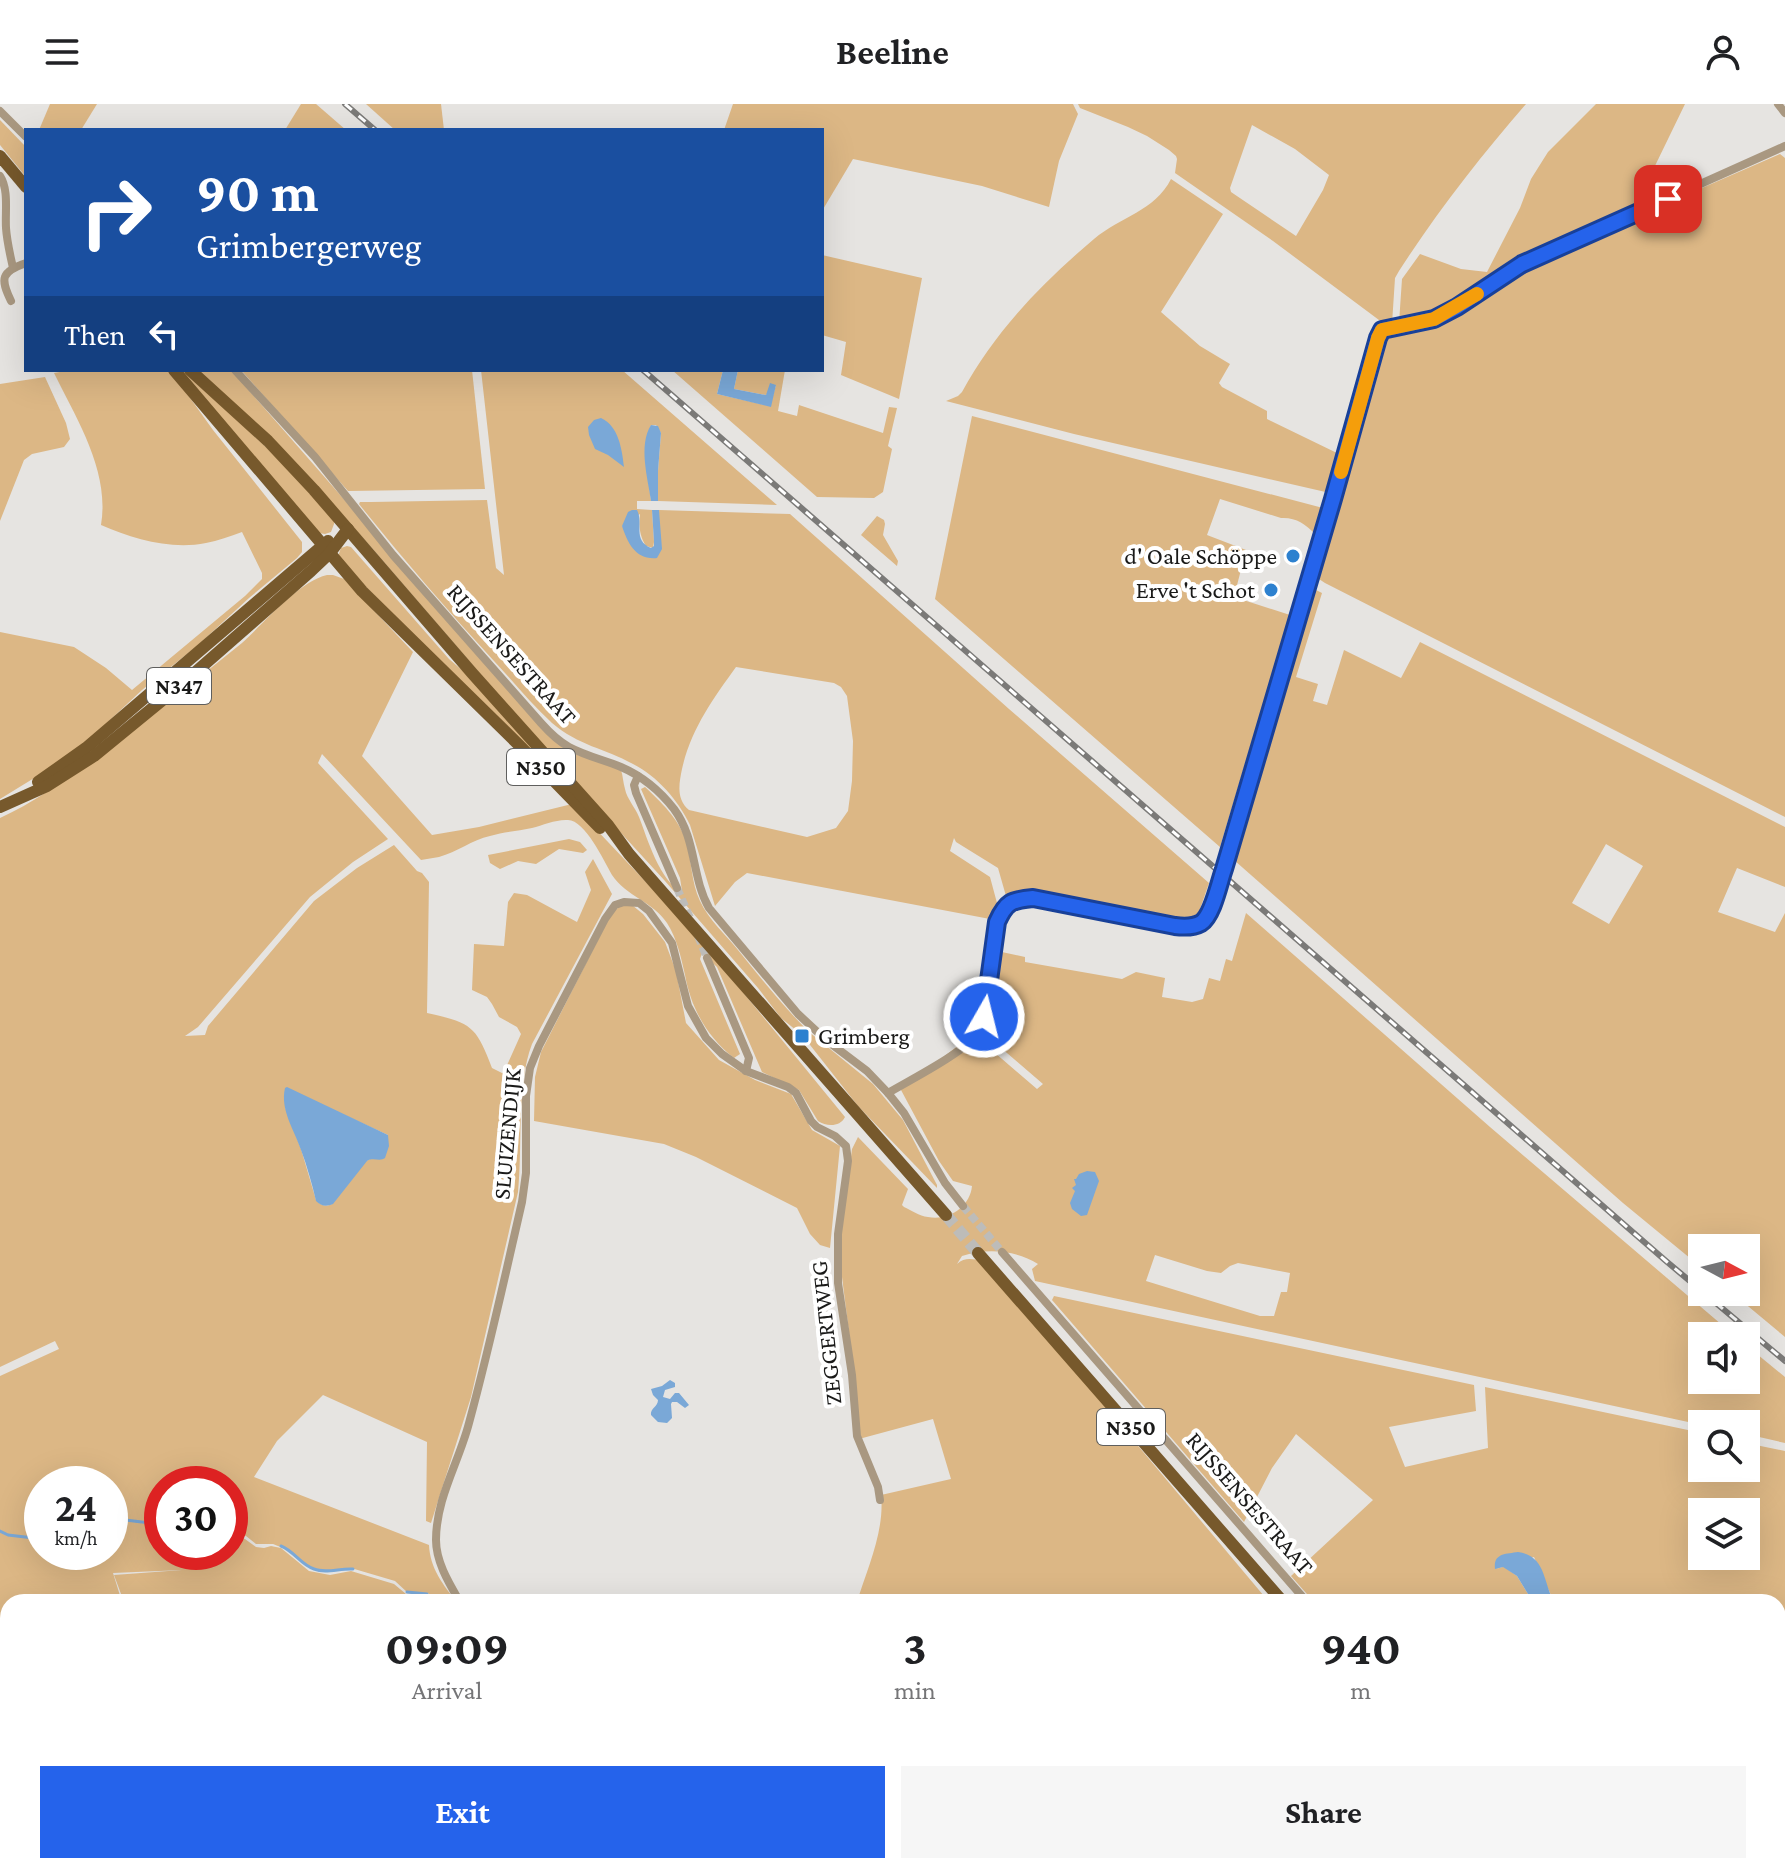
<!DOCTYPE html>
<meta charset="utf-8">
<style>
body{margin:0;font-family:"Crimson Pro",serif;background:#f6f6f6;color:#202124;height:100vh;display:flex;flex-direction:column;font-size:30px;white-space:nowrap}
*{box-sizing:border-box;margin:0}
p{font-size:26px;color:#757577}
.icon{flex:none;width:44px;height:44px;fill:none;stroke:currentColor;stroke-width:2;stroke-linecap:round;stroke-linejoin:round}
.map{position:relative;flex:1;overflow:hidden}
.drawer{position:absolute;left:0px;top:1490px;width:1786px;height:280px;display:flex;flex-direction:column;background:#fff;border-radius:24px 24px 0 0;box-shadow:0 8px 32px #0002}
.drawer>*{flex:none}
.guide{position:absolute;left:24px;top:24px;width:800px;height:244px;border-radius:0px;box-shadow:0 8px 32px #0002;background:#1a4fa0;color:#fff;overflow:hidden}
.needle{width:52px;rotate:97deg}
.buttons{position:absolute;left:1688px;top:1130px;display:grid;gap:16px}
.buttons a{display:grid;place-items:center;width:72px;height:72px;border-radius:0px;background:#fff;box-shadow:0 8px 32px #0002;font-size:40px}
.speed{position:absolute;left:24px;top:1362px;display:flex;gap:16px;font-size:40px;font-weight:700;text-align:center}
.speed>*{display:grid;place-content:center;width:104px;height:104px;border-radius:50%;background:#fff;box-shadow:0 8px 32px #0002;line-height:1}
.speed small{font-size:20px;font-weight:400}
.speed .limit{border:12px solid #d22;background:#fff;color:#111}
.pin{position:absolute;display:grid;place-items:center;width:68px;height:68px;color:#fff;margin:-34px;border-radius:16px;box-shadow:0 4px 12px #0006}
.me{position:absolute;width:88px;margin:-44px;rotate:8deg;stroke-linejoin:round;filter:drop-shadow(0 0 6px #0008)}
.turn{display:flex;align-items:center;gap:28px;height:168px;padding:0 40px;font-size:36px}
.turn .icon{width:104px;height:104px;stroke-width:2.5}
.turn b{display:block;font-size:56px;line-height:68px}
.then{display:flex;align-items:center;height:76px;padding:0 40px;background:#0003;gap:16px;font-size:30px}
.eta{display:flex;justify-content:space-evenly;align-items:center;height:136px;text-align:center}
.eta b{font-size:48px;font-weight:700;line-height:56px}
.button{display:flex;gap:16px;margin-top:auto;padding:16px 40px}
.button a{flex:1;height:92px;border-radius:0px;background:#2563eb;color:#fff;font-size:32px;font-weight:700;line-height:92px;text-align:center}
.button a+a{background:#f6f6f6;color:#202124}
header{display:flex;justify-content:space-between;align-items:center;height:104px;padding:0 40px;background:#fff;font-size:36px;font-weight:700}
.map>svg:first-child{display:block}
.green{fill:#dcb785;fill-rule:evenodd}
.water{fill:#7aa8d7}
.lines{fill:none;stroke-linecap:round;stroke-linejoin:round}
.stream{stroke:#7aa8d7;stroke-width:3}
.street-tunnel{stroke:#bdbcb9;stroke-width:8;stroke-dasharray:8 4;stroke-linecap:butt}
.primary-tunnel{stroke:#bdbcb9;stroke-width:12;stroke-dasharray:12 6;stroke-linecap:butt}
.street{stroke:#a99881;stroke-width:8}
.primary{stroke:#77592c;stroke-width:12}
.rail-casing{stroke:#7b7a78;stroke-width:6}
.rail{stroke:#fff;stroke-width:3;stroke-dasharray:9;stroke-linecap:butt}
.route-casing{stroke:#184099;stroke-width:20}
.route{stroke:#2563eb;stroke-width:14}
.slow{stroke:#f59e0b;stroke-width:14}
.poi-dot{fill:#2d81cf;stroke:#fff;stroke-width:3}
.labels{text-anchor:middle;stroke-width:8;stroke-linejoin:round;paint-order:stroke}
.shield{fill:#fff;stroke:#5f5f5e;stroke-width:2}
.shield-label{font-size:22px;font-weight:bold;fill:#1a1a19}
.poi-label{font-size:24px;fill:#1a1a19;stroke:#fff;text-anchor:end}
.street-label{font-size:24px;fill:#1a1a19;stroke:#fff}
</style>
<header><svg class="icon" aria-label="menu" viewBox="0 0 24 24"><path d="M4 6h16M4 12h16M4 18h16"/></svg>Beeline<svg class="icon" aria-label="person" viewBox="0 0 24 24"><circle cx="12" cy="8" r="4"/><path d="M4 21q1-7 8-7t8 7"/></svg></header>
<div class="map">
<svg width="1785" height="1770" viewBox="0 0 1785 1770">
<rect width="100%" height="100%" fill="#e6e4e1"/>
<g class="green">
<polygon points="50,0 97,0 81,26 39,26"/>
<polygon points="301,0 316,0 346,26 285,26"/>
<polygon points="366,0 441,0 444,26 395,26"/>
<polygon points="733,0 1073,0 1078,10 1059,57 1049,103 982,82 853,55 822,107 822,26 724,26"/>
<path d="M 1078,0 L 1526,0 C 1480,53 1437,108 1399,167 L 1395,174 L 1392,220 L 1385,219 L 1379,216 L 1273,137 L 1175,69 L 1177,55 L 1176,52 L 1169,46 L 1147,32 L 1128,23 L 1080,4 ZM 1252,21 L 1295,45 L 1329,71 L 1323,86 L 1296,132 L 1231,88 L 1230,84 Z"/>
<polygon points="1596,0 1685,0 1636,101 1536,148 1461,196 1438,209 1418,216 1399,219 1402,175 1420,150 1461,165 1487,168 1520,104 1531,75 1548,48"/>
<polygon points="0,16 26,43 26,73 0,41"/>
<polygon points="1780,50 1785,54 1785,713 1325,479 1316,473 1314,468 1376,265 1385,237 1388,233 1422,224 1443,216 1473,198 1517,167 1540,156 1624,118"/>
<path d="M 1171,75 L 1223,110 L 1161,208 L 1200,242 L 1230,260 L 1219,279 L 1222,283 L 1267,307 L 1267,315 L 1339,350 L 1330,389 L 1074,330 L 946,297 L 958,292 L 962,288 C 995,227 1042,179 1094,135 C 1120,113 1155,107 1171,75 Z"/>
<polygon points="822,151 922,174 899,295 841,271 846,238 822,231"/>
<path d="M 71,266 L 170,266 L 213,326 L 302,438 L 302,448 L 297,454 L 249,494 L 197,542 L 142,586 L 93,632 L 44,668 L 0,695 L 0,528 L 74,543 L 106,564 L 132,586 L 245,492 L 262,475 L 262,469 L 242,428 C 230,432 218,437 206,439 C 171,446 133,435 101,421 C 110,367 77,316 54,269 Z"/>
<polygon points="179,266 185,266 292,368 334,416 334,420 331,428 325,430 319,429"/>
<path d="M 197,266 L 231,266 L 556,638 L 575,650 L 621,666 C 623,672 623,678 625,685 C 627,695 635,703 639,713 C 647,733 660,779 682,787 L 680,774 L 641,685 L 645,683 C 661,698 679,715 686,737 C 692,757 691,778 700,797 C 709,816 725,830 738,846 C 760,873 782,901 807,926 L 802,931 L 781,914 L 758,884 L 665,777 L 557,659 L 371,443 L 285,349 Z"/>
<polygon points="241,266 472,266 485,385 348,387"/>
<path d="M 481,266 L 622,266 L 777,401 L 658,397 L 658,367 L 661,329 L 656,321 L 651,321 L 645,349 L 651,397 L 637,397 L 637,405 L 652,406 L 654,438 L 653,444 L 646,442 C 639,431 639,422 640,410 L 622,422 L 657,454 L 659,406 L 790,410 L 1009,605 L 1209,779 L 1198,811 L 1188,817 L 1178,818 L 1014,789 L 1006,792 L 998,764 L 956,738 L 954,734 L 950,747 L 990,773 L 997,799 L 990,815 L 747,769 L 735,778 L 715,802 L 690,721 C 678,696 658,673 633,660 C 604,644 579,642 552,619 C 531,600 513,577 494,557 C 447,506 402,454 359,400 L 360,398 L 371,398 L 487,396 L 496,464 L 504,471 ZM 736,563 L 834,579 L 841,583 L 847,592 L 853,637 L 852,677 L 848,707 L 836,724 L 807,733 L 689,706 C 676,695 679,680 682,665 C 691,625 713,595 736,563 Z"/>
<polygon points="672,266 723,266 717,290 770,302 776,281 766,291 734,285 738,266 785,266 778,307 797,312 799,301 883,329 889,303 897,304 888,342 892,345 883,388 874,394 817,393"/>
<polygon points="45,273 66,319 70,335 64,343 32,350 24,356 0,417 0,280"/>
<path d="M 972,312 L 1323,404 L 1315,430 C 1306,420 1295,413 1281,414 L 1220,395 L 1207,431 L 1246,446 L 1234,493 L 1290,511 L 1220,743 L 935,495 Z"/>
<polygon points="877,412 884,416 885,420 883,431 898,457 897,462 861,431"/>
<polygon points="347,442 351,443 449,555 463,567 616,735 367,484 338,452 341,444"/>
<path d="M 327,471 L 333,471 L 344,475 L 413,548 L 362,652 L 432,731 L 479,723 L 572,700 L 663,796 L 719,859 L 845,1013 C 840,1023 827,1023 818,1017 L 799,986 L 762,968 L 717,863 L 702,849 L 700,855 L 740,950 L 734,954 C 707,933 691,904 685,871 C 681,853 677,835 667,819 C 653,798 626,792 612,771 C 604,757 585,716 568,716 C 557,715 543,721 532,724 C 518,727 504,728 490,732 C 472,736 457,748 439,753 C 433,754 427,755 421,756 L 322,650 L 318,659 L 388,735 L 353,758 L 310,793 L 198,923 L 185,932 L 205,931 L 208,922 L 314,797 L 357,764 L 394,741 L 417,767 L 422,769 L 429,778 L 427,909 C 472,919 476,922 492,964 L 502,969 L 504,968 L 521,930 L 517,923 L 499,913 L 492,900 L 487,893 L 472,886 L 474,840 L 504,842 L 508,798 L 514,789 L 527,791 L 577,818 L 591,786 L 585,768 L 593,755 L 612,790 L 532,940 C 516,982 523,1042 518,1088 L 471,1293 L 431,1419 L 426,1417 L 427,1338 L 323,1291 L 277,1337 L 254,1373 L 429,1441 C 430,1464 443,1481 457,1498 L 449,1498 L 427,1489 L 415,1490 L 408,1489 L 395,1477 L 351,1464 L 324,1468 L 312,1465 L 288,1446 L 273,1440 L 256,1440 L 246,1432 L 230,1427 L 230,1380 L 162,1380 L 162,1448 L 201,1448 L 193,1461 L 186,1464 L 192,1463 L 204,1448 L 230,1448 L 230,1429 L 245,1435 L 256,1443 L 264,1444 L 271,1442 L 281,1444 L 309,1467 L 330,1471 L 351,1467 L 394,1480 L 406,1490 L 414,1492 L 426,1491 L 446,1498 L 124,1498 L 114,1471 L 182,1466 L 113,1469 L 122,1498 L 8,1498 L 8,1762 L 426,1762 L 427,1770 L 0,1770 L 0,1272 L 59,1245 L 55,1237 L 0,1263 L 0,714 C 46,693 86,660 127,629 C 165,600 204,570 242,539 C 264,519 298,478 327,471 ZM 285,984 L 388,1031 L 383,1055 L 370,1055 L 366,1057 L 332,1100 C 326,1103 321,1102 316,1096 L 301,1045 L 285,1003 ZM 42,1380 L 110,1380 L 110,1448 L 42,1448 Z"/>
<path d="M 1310,483 L 1322,489 L 1296,573 L 1318,580 L 1313,597 L 1327,601 L 1344,546 L 1401,574 L 1420,538 L 1785,723 L 1785,783 L 1737,764 L 1718,808 L 1775,828 L 1785,809 L 1785,1233 L 1731,1188 L 1746,1188 L 1746,1144 L 1702,1144 L 1702,1164 L 1623,1099 L 1226,749 ZM 1606,740 L 1643,762 L 1609,820 L 1572,799 Z"/>
<polygon points="569,735 580,738 587,746 583,749 559,745 536,760 518,757 500,765 490,759 488,751"/>
<polygon points="632,801 643,810 665,838 676,867 686,919 719,956 755,976 791,990 812,1026 840,1042 830,1144 820,1141 810,1130 797,1104 696,1053 664,1040 534,1017 535,973 541,948 611,810 620,802"/>
<path d="M 1246,809 L 1490,1023 L 1735,1232 L 1702,1232 L 1702,1276 L 1746,1276 L 1746,1241 L 1785,1273 L 1785,1339 L 1746,1330 L 1746,1320 L 1702,1321 L 1035,1177 L 1032,1165 L 1038,1160 C 1016,1146 986,1144 962,1152 L 957,1160 C 965,1153 972,1155 983,1157 L 1269,1498 L 857,1498 C 867,1465 885,1427 881,1391 L 951,1375 L 933,1315 L 859,1335 L 852,1252 L 842,1173 L 840,1139 L 852,1045 L 858,1033 L 908,1085 L 902,1101 L 904,1103 C 911,1106 919,1112 928,1113 C 949,1117 970,1103 972,1082 L 953,1077 L 939,1057 L 901,986 L 973,930 L 1037,985 L 1043,980 L 978,924 L 988,845 L 1025,853 L 1025,858 L 1122,875 L 1136,868 L 1165,874 L 1162,893 L 1192,898 L 1203,895 L 1209,874 L 1220,877 L 1226,855 L 1232,857 ZM 1155,1151 L 1207,1167 L 1221,1169 L 1230,1162 L 1238,1159 L 1290,1169 L 1287,1188 L 1281,1188 L 1274,1212 L 1260,1212 L 1146,1177 Z"/>
<polygon points="808,927 873,980 903,1016 937,1081 937,1084 858,1002 803,932"/>
<path d="M 1054,1192 L 1474,1281 L 1476,1307 L 1389,1323 L 1405,1363 L 1488,1344 L 1485,1283 L 1702,1329 L 1702,1364 L 1746,1364 L 1746,1339 L 1785,1347 L 1785,1638 L 1778,1649 L 1778,1498 L 1554,1498 L 1534,1453 L 1496,1465 L 1503,1462 L 1517,1472 L 1533,1498 L 1314,1498 L 1291,1472 L 1373,1396 L 1296,1330 L 1272,1364 L 1244,1418 L 1052,1196 ZM 1702,1408 L 1746,1408 L 1746,1452 L 1702,1452 Z"/>
<polygon points="1785,1655 1785,1770 1712,1770 1717,1762 1778,1762 1778,1667"/>
<polygon points="516,1762 607,1762 608,1770 518,1770"/>
<polygon points="986,1762 1104,1762 1090,1770 991,1770"/>
<polygon points="1123,1762 1462,1762 1469,1770 1109,1770"/>
<polygon points="1546,1762 1706,1762 1701,1770 1553,1770"/>
</g>
<g class="water">
<polygon points="723,266 738,266 734,285 766,291 770,279 776,281 771,303 717,290"/>
<path d="M 601,314 C 619,322 622,346 624,363 L 608,351 L 595,345 L 589,331 L 588,323 L 594,316 Z"/>
<path d="M 651,321 L 658,322 L 661,329 L 658,367 L 658,397 L 651,397 C 648,374 638,342 651,321 Z"/>
<path d="M 632,406 L 637,406 C 644,419 632,436 651,444 L 654,442 L 654,438 L 652,406 L 659,406 L 662,445 L 657,454 C 636,456 628,440 622,422 L 628,408 Z"/>
<path d="M 287,983 L 388,1031 L 389,1042 L 385,1054 C 380,1058 373,1053 367,1057 L 333,1100 C 326,1103 321,1102 316,1097 C 312,1080 307,1062 301,1046 C 294,1025 280,1006 285,984 Z"/>
<polygon points="1087,1067 1095,1068 1099,1077 1087,1111 1081,1112 1072,1105 1070,1099 1075,1087 1072,1084 1076,1081 1074,1075 1076,1075 1079,1070"/>
<path d="M 670,1276 L 675,1279 L 675,1283 L 665,1286 L 663,1293 L 670,1295 L 675,1289 L 679,1289 L 689,1301 L 685,1304 L 677,1298 L 672,1298 L 671,1300 L 672,1314 L 667,1319 L 658,1318 L 651,1311 C 650,1304 658,1303 658,1296 L 653,1291 L 651,1285 L 662,1282 Z"/>
<path d="M 1518,1448 C 1546,1452 1543,1478 1554,1498 L 1533,1498 L 1517,1472 L 1503,1463 L 1495,1465 C 1493,1449 1506,1450 1518,1448 Z"/>
</g>
<g class="lines">
<g class="stream">
<path d="M 110,1414 C 127,1417 145,1417 162,1422"/>
<polyline points="0,1427 8,1431 42,1435"/>
<path d="M 281,1442 C 294,1447 301,1461 314,1465 C 326,1470 340,1464 353,1465"/>
<polyline points="407,1488 427,1490"/>
</g>
<g class="street-tunnel">
<polyline points="677,784 691,816"/>
<polyline points="698,832 707,854"/>
<polyline points="963,1102 1002,1148"/>
</g>
<polyline class="primary-tunnel" points="946,1111 978,1149"/>
<g class="street">
<polyline points="1778,0 1785,9"/>
<polyline points="0,7 26,33"/>
<path d="M 0,72 C 9,86 5,107 6,124 C 7,138 10,150 13,164"/>
<path d="M 11,197 C 0,174 1,168 26,159"/>
<path d="M 235,266 L 315,353 L 393,451 L 541,619 C 549,628 558,637 569,643 C 586,652 604,656 621,663 C 642,672 660,687 674,705 C 697,736 691,772 709,804 L 798,910 L 826,936 L 867,967 L 888,989 L 904,1009 L 945,1079 L 963,1102"/>
<polyline points="638,672 634,681 636,689 677,784"/>
<polyline points="707,854 749,954 746,967"/>
<path d="M 888,989 C 910,976 965,948 977,930 C 989,913 994,842 997,818 C 1006,798 1011,796 1033,794 L 1175,822 C 1190,823 1198,821 1209,810 L 1333,395 L 1378,234 L 1382,226 L 1434,215 L 1457,203 L 1522,160 L 1785,42"/>
<polyline points="1002,1148 1307,1498"/>
<path d="M 460,1498 C 449,1479 436,1458 436,1436 C 436,1394 459,1358 469,1319 C 489,1246 505,1172 522,1098 L 526,1069 L 526,992 L 530,964 L 539,942 L 605,815 L 615,801 L 624,798 L 639,799 L 649,807 L 672,839 L 688,902 L 706,934 L 722,950 L 746,967 L 788,983 L 796,989 L 811,1017 L 817,1023 L 835,1032 L 846,1042 L 848,1057 L 838,1130 L 838,1179 L 852,1271 L 857,1332 L 878,1383 L 880,1396"/>
<polyline points="1778,1661 1785,1650"/>
<polyline points="511,1762 513,1770"/>
<polyline points="1538,1762 1544,1770"/>
<polyline points="1709,1770 1714,1762"/>
</g>
<g class="primary">
<polyline points="0,52 26,83"/>
<polyline points="174,266 362,487 521,643 600,724"/>
<polyline points="190,266 268,337 314,386 472,569 608,721 629,750 946,1111"/>
<polyline points="38,678 86,644 328,437"/>
<polyline points="0,703 47,682 94,652 182,580 311,467 329,450 348,425"/>
<polyline points="978,1149 1283,1498"/>
<polyline points="1512,1762 1519,1770"/>
</g>
<defs>
<g id="rail">
<polyline points="345,0 375,26"/>
<polyline points="643,266 1666,1157 1785,1257"/>
</g>
</defs>
<use href="#rail" class="rail-casing"/>
<use href="#rail" class="rail"/>
</g>
<g class="lines">
<defs>
<path id="route" d="M 984,913 L 997,818 C 1006,798 1011,796 1033,794 L 1175,822 C 1183,823 1194,823 1201,819 C 1213,811 1219,779 1224,765 L 1333,395 L 1378,234 L 1382,226 L 1434,215 L 1457,203 L 1522,160 L 1668,95"/>
</defs>
<use href="#route" class="route-casing"/>
<use href="#route" class="route"/>
<polyline class="slow" points="1341,368 1378,234 1382,226 1434,215 1477,190"/>
</g>
<g class="poi-dot">
<circle cx="1293" cy="452" r="8"/>
<circle cx="1271" cy="486" r="8"/>
<rect x="794" y="924" width="16" height="16" rx="4"/>
</g>
<g class="labels">
<g class="shield">
<rect x="147" y="564" width="64" height="36" rx="6"/>
<rect x="507" y="645" width="68" height="36" rx="6"/>
<rect x="1097" y="1305" width="68" height="36" rx="6"/>
</g>
<g class="shield-label">
<text x="179" y="590">N347</text>
<text x="541" y="671">N350</text>
<text x="1131" y="1331">N350</text>
</g>
<g class="poi-label">
<text x="1277" y="460">d' Oale Schöppe</text>
<text x="1255" y="494">Erve 't Schot</text>
<text x="818" y="940" text-anchor="start">Grimberg</text>
</g>
<g class="street-label">
<text transform="translate(512 550) rotate(48)" y="8">RIJSSENSESTRAAT</text>
<text transform="translate(507 1030) rotate(-85)" y="8">SLUIZENDIJK</text>
<text transform="translate(826 1229) rotate(-96)" y="8">ZEGGERTWEG</text>
<text transform="translate(1250 1399) rotate(49)" y="8">RIJSSENSESTRAAT</text>
</g>
</g>
</svg>
<div class="buttons">
<a><svg class="needle" viewBox="-14 -14 28 28"><path d="M0-13l5 13h-10z" fill="#e53935"/><path d="M0 13l5-13h-10z" fill="#757577"/></svg></a>
<a><svg class="icon" aria-label="sound" viewBox="0 0 24 24"><path d="M4 9h4l5-4v14l-5-4H4zM17 9q2 3 0 6"/></svg></a>
<a><svg class="icon" aria-label="search" viewBox="0 0 24 24"><circle cx="10" cy="10" r="6"/><path d="M15 15l6 6"/></svg></a>
<a><svg class="icon" aria-label="layers" viewBox="0 0 24 24"><path d="M12 4l9 5-9 5-9-5zM3 14l9 5 9-5"/></svg></a>
</div>
<div class="speed"><div>24<small>km/h</small></div><div class="limit">30</div></div>
<div class="pin" style="left:1668px;top:95px;background:#d93025"><svg class="icon" aria-label="arrive" viewBox="0 0 24 24"><path d="M6 21V4h12l-3 4 3 4H6"/></svg></div>
<svg class="me" style="left:984px;top:913px" viewBox="-20 -20 40 40"><circle r="17" fill="#2563eb" stroke="#fff" stroke-width="3"/><path d="M0-11L8 9 0 5-8 9z" fill="#fff"/></svg>
<div class="guide">
<div class="turn"><svg class="icon" aria-label="right" viewBox="0 0 24 24"><path d="M7 20v-9h11M14 6l5 5-5 5"/></svg><div><b>90 m</b>Grimbergerweg</div></div>
<div class="then">Then<svg class="icon" aria-label="left" viewBox="0 0 24 24"><path d="M17 20v-9H6M10 6l-5 5 5 5"/></svg></div>
</div>
<section class="drawer">
<div class="eta">
<div><b>09:09</b><p>Arrival</p></div>
<div><b>3</b><p>min</p></div>
<div><b>940</b><p>m</p></div>
</div>
<div class="button"><a>Exit</a><a>Share</a></div>
</section>
</div>
